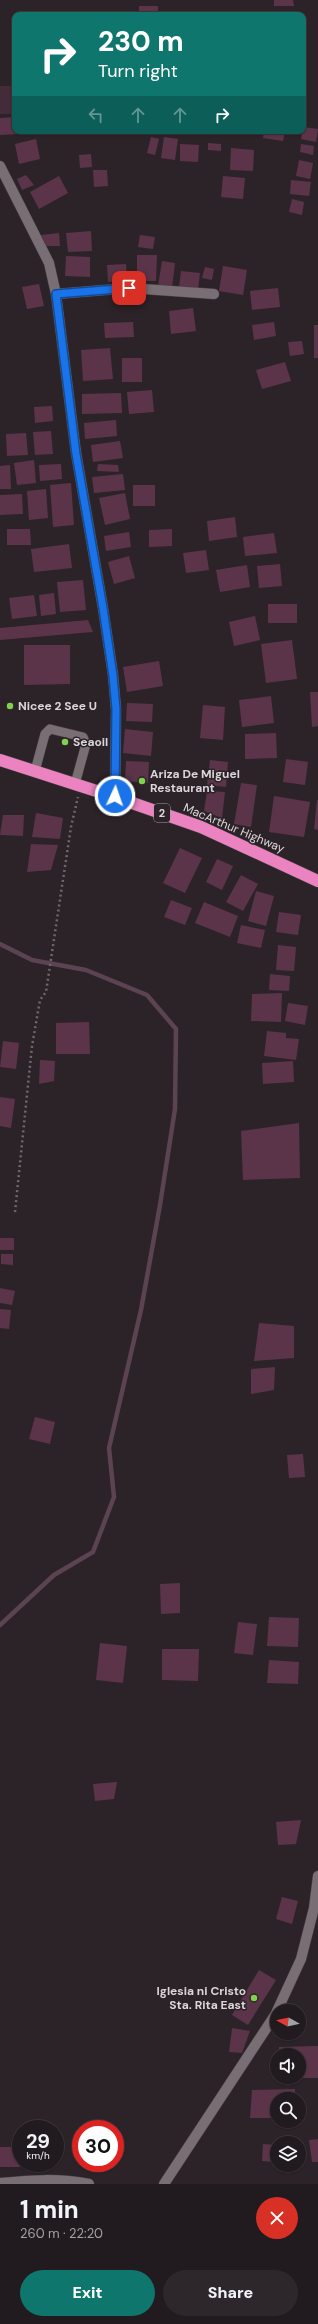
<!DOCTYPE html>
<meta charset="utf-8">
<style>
body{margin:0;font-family:"DM Sans",sans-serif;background:#2d272b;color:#f1f3f6;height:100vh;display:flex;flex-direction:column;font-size:15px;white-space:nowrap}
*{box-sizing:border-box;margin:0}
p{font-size:13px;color:#a2a1a4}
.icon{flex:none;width:22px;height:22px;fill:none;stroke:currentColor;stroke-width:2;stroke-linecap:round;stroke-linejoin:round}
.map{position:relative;height:2184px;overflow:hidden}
.sheet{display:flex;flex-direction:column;background:#211a1e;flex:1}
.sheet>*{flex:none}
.guide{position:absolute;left:12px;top:12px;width:294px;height:122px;border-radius:8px;box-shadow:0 1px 3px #0004,0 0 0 1px #3e383c;background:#0f766e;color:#fff;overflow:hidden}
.needle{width:26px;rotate:278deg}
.tools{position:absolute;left:270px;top:2004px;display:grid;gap:8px}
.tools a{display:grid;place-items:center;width:36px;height:36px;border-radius:50%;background:#211a1e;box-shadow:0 1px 3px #0004,0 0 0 1px #3e383c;font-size:20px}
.speed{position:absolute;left:12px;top:2120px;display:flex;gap:8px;font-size:20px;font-weight:700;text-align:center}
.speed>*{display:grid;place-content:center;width:52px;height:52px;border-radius:50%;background:#211a1e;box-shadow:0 1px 3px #0004,0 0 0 1px #3e383c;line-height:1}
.speed small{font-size:10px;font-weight:400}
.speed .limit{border:6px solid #d22;background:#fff;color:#111}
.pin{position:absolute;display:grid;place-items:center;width:34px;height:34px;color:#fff;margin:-17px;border-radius:8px;box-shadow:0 2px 6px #0006}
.me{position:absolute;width:44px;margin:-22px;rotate:3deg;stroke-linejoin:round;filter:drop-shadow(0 0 3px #0008)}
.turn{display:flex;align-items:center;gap:14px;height:84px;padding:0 20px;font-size:18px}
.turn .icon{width:52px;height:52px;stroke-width:2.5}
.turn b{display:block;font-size:28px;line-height:34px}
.lanes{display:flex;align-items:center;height:38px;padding:0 20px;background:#0003;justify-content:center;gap:20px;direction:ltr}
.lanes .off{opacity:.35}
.round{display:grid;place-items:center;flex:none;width:42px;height:42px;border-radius:21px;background:#2d272b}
.overview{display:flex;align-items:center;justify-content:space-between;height:68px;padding:0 20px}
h1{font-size:24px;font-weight:800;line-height:30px}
.primary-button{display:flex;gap:8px;margin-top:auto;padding:8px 20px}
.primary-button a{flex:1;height:46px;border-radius:24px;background:#0f766e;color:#fff;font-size:16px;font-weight:800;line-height:46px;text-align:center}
.primary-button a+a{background:#2d272b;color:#f1f3f6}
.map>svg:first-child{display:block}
.green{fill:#432b39}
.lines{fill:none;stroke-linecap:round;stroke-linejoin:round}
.stream{stroke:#5b4352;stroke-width:4.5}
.building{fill:#5b344a}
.lane-casing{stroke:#474145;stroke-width:10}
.street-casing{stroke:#474145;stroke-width:11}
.secondary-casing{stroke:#474145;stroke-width:11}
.highway-casing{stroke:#474145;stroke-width:13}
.path{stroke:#6f686c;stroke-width:2.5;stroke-dasharray:2 3;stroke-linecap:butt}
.lane{stroke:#786e73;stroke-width:9}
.street{stroke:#786e73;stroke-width:10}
.secondary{stroke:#786e73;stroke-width:10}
.highway{stroke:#ea83bf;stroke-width:12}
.route-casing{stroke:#114b97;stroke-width:10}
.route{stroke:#1a73e8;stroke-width:7}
.poi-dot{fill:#82d04f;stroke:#2c2328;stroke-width:1.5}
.labels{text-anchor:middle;stroke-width:3;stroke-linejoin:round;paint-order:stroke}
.shield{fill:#2c2328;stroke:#a6a0a3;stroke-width:1}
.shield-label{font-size:11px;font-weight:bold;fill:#dad5d8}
.poi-label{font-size:12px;font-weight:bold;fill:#dad5d8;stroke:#2c2328;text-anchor:start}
.street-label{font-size:12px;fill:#dad5d8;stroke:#2c2328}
</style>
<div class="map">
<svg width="318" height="2184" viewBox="0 0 318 2184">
<rect width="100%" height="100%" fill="#2c2328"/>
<rect class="green" x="0" y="86" width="15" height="28"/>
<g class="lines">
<polyline class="stream" points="0,944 32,960 86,970 147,995 176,1029 175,1109 160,1205 141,1310 109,1448 114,1497 93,1552 54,1575 0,1625"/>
</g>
<g class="building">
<polygon points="274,0 293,0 294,6 274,6"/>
<rect x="139" y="6" width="19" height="9"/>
<polygon points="15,117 15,131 37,131 37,133 0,135 0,118"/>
<polygon points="303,127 318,129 316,142 301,139"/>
<polygon points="264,131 285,131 283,141 263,138"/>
<polygon points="151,137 159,139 155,155 147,153"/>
<polygon points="164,137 178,139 175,160 161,158"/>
<polygon points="36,139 40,159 19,164 15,144"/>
<polygon points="208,143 221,144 221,151 208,150"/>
<polygon points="180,144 199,145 198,162 180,161"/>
<polygon points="301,144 314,146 313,155 300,152"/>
<polygon points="231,148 254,150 253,171 230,170"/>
<polygon points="91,154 92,167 80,168 79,155"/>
<polygon points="299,160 313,163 310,179 296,176"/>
<polygon points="93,170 107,170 108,186 94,187"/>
<polygon points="26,175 34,185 22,190 17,179"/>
<polygon points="59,176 68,193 39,209 30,192"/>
<polygon points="223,176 245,178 243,199 221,197"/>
<polygon points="291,180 311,182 309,196 290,194"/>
<polygon points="292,199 304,202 302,215 289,212"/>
<polygon points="91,231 92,251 68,252 66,233"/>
<polygon points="59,233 60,246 46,246 41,235"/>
<polygon points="140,235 155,237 153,249 138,247"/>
<polygon points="137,255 157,255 156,281 137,281"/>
<polygon points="66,256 90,257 90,277 65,276"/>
<polygon points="162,261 175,263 172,288 158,286"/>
<polygon points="126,264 127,281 108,282 107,265"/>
<polygon points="223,266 247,270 243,295 219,291"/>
<polygon points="205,267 214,269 212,280 202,278"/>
<polygon points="181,271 200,273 198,290 179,287"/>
<polygon points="39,284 44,306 27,309 22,287"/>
<polygon points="278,288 280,307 252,310 250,291"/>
<polygon points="193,308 196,331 171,334 169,311"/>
<polygon points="133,322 134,337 105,338 104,323"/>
<polygon points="274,322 276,336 254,340 252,325"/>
<rect x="314" y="325" width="4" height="33"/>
<polygon points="302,341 304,354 290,356 288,342"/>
<polygon points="110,348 113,379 83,381 81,350"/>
<rect x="122" y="358" width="20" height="24"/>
<polygon points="285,362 291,381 262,389 256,370"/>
<polygon points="152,390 154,412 129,414 127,392"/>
<polygon points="121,393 122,413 82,414 82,394"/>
<polygon points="52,406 53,421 35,423 34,407"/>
<polygon points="116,420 117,436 85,439 84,423"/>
<polygon points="51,431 53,454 35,455 33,432"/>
<polygon points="26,433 28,455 7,456 6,434"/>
<polygon points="120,441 123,458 93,462 91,445"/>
<polygon points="34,460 36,483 17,485 14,463"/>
<polygon points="61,464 62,479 40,481 39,465"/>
<polygon points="98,464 118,465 119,472 97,471"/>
<polygon points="10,465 11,489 0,489 0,466"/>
<polygon points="123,474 125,490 94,493 92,477"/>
<polygon points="71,483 74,525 53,527 50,485"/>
<rect x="133" y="485" width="22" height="21"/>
<polygon points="46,489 48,518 29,520 27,491"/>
<polygon points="125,493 130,519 105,525 99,498"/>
<polygon points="22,494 23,514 0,515 0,495"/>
<polygon points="235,517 237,537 209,541 207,521"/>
<polygon points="7,529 30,529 31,545 7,545"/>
<polygon points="172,529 172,546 149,547 149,530"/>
<polygon points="129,532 131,547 106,551 104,536"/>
<polygon points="274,533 277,553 245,556 243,537"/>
<polygon points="69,544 72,568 34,572 31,549"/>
<polygon points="206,550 209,570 186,573 183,553"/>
<polygon points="129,556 135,578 114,584 108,562"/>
<polygon points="280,564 282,586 259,588 257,566"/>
<polygon points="247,565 250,587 220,592 216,570"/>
<polygon points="83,580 86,610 60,612 57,582"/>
<polygon points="54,593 56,614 41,616 39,595"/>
<polygon points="34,595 37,616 12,619 9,598"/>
<rect x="268" y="604" width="29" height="19"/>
<polygon points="255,616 260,640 234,646 229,622"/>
<polygon points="88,620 93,632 0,640 0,628"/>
<polygon points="292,640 297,679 266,683 261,644"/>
<polygon points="24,645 70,645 70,684 24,685"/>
<polygon points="159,661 163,686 127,692 123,667"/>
<polygon points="310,692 318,692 318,726 312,727"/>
<polygon points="271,696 274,723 242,727 239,700"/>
<polygon points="127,703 153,704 152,722 126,721"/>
<polygon points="203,705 225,707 223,740 200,738"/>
<polygon points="125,729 153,732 151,756 123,753"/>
<polygon points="276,733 277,758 245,759 245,734"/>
<polygon points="286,759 308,762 305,785 283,782"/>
<polygon points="210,760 228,762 226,787 207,785"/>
<polygon points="126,761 149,762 148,783 125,781"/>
<polygon points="241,783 257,785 251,827 234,824"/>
<polygon points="207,791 225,792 222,818 204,811"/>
<polygon points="274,796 310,802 304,837 269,832"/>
<polygon points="317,800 318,800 318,830 314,829"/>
<polygon points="36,813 63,818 60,839 32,837"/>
<polygon points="3,815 24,815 23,836 0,835"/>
<polygon points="31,844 58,845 51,870 27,872"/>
<polygon points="180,848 202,858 185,893 163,883"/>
<polygon points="217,859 233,866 222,890 206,882"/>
<polygon points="241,875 258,884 243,911 226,902"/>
<polygon points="256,891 274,896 266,926 248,921"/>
<polygon points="171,900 192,908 185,925 164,917"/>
<polygon points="204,902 238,916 230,937 195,923"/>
<polygon points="279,912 301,915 298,935 276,932"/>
<polygon points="241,925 265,930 261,948 237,943"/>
<polygon points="278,945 296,947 294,971 276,970"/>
<polygon points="270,974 290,976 289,991 269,990"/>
<polygon points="282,993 281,1022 251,1021 252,994"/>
<polygon points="288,1003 308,1006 305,1025 285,1021"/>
<polygon points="89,1022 90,1054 56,1054 56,1023"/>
<polygon points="267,1031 286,1033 286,1038 299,1039 296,1060 264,1056"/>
<polygon points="3,1041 19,1043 16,1069 0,1067"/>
<polygon points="40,1060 55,1061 54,1081 39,1084"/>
<polygon points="293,1061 294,1082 263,1084 262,1063"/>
<polygon points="0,1097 15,1099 11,1128 0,1126"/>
<polygon points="299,1123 300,1178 243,1180 241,1131"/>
<rect x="0" y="1238" width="14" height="12"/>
<polygon points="1,1254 13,1254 13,1265 1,1264"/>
<polygon points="0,1288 15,1291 12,1305 0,1303"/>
<polygon points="0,1309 11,1310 9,1329 0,1328"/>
<polygon points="259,1323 294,1326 294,1358 254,1361"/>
<polygon points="275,1367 274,1390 251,1394 251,1369"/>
<polygon points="35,1417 55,1422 50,1444 29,1439"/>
<polygon points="303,1454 305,1477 289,1478 287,1455"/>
<polygon points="180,1583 180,1613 161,1614 160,1584"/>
<polygon points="269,1617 299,1618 298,1647 267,1646"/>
<polygon points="238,1622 257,1624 253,1655 234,1653"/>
<polygon points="100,1643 127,1646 123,1683 96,1680"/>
<polygon points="162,1649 199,1649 198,1681 162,1680"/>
<polygon points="269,1660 299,1662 298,1684 267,1683"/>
<polygon points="117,1782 114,1799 95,1801 93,1784"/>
<polygon points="301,1820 296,1844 278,1845 276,1822"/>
<polygon points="282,1897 298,1901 292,1924 276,1919"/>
<polygon points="259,1970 276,1980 248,2025 232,2015"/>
<polygon points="232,2028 250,2031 242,2053 229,2052"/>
<polygon points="318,2046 318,2078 299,2078 299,2055 279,2055 279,2047"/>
<polygon points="280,2077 298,2077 298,2078 280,2079"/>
<polygon points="295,2089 295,2099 277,2099 277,2118 250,2118 252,2090"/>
<polygon points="318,2139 318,2162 312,2162 309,2140"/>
<polygon points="263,2144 277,2145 277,2162 262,2161"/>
<rect x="0" y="2147" width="20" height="20"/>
</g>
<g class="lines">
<defs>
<polyline id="lane" points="35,771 45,734 50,729 83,737 86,744 75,784"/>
<g id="street">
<polyline points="0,166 49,263 56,294 76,453 103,608 113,675 116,709 115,797"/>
<polyline points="56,294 129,288 214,294"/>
</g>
<g id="secondary">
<polyline points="277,2011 301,1959 314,1908 318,1876"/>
<path d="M 0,2183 C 30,2180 59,2178 89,2184"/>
<polyline points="164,2184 277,2012"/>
</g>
<polyline id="highway" points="0,760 115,797 201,827 318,881"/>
</defs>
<use href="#lane" class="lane-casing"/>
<use href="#street" class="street-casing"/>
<use href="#secondary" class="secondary-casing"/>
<use href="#highway" class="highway-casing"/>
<polyline class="path" points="15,1212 32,1046 40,1000 46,992 71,827 78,797"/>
<use href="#lane" class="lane"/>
<use href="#street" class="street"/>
<use href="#secondary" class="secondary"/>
<use href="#highway" class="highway"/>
</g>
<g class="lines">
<defs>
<polyline id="route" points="115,796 116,709 113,676 103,608 76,454 56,294 129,288"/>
</defs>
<use href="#route" class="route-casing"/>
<use href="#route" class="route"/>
</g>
<g class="poi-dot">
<circle cx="10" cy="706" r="4"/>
<circle cx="65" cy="742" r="4"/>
<circle cx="142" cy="781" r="4"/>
<circle cx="254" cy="1998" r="4"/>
</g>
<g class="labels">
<rect class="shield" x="154" y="804" width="16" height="18" rx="3"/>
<g class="shield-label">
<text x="162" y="817">2</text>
</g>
<g class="poi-label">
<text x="18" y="710">Nicee 2 See U</text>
<text x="73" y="746">Seaoil</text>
<text x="150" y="778">Ariza De Miguel<tspan x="150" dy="14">Restaurant</tspan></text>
<text x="246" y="1995" text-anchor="end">Iglesia ni Cristo<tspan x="246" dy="14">Sta. Rita East</tspan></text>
</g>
<g class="street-label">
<text transform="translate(234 828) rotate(23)" y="4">MacArthur Highway</text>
</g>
</g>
</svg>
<div class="tools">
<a><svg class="needle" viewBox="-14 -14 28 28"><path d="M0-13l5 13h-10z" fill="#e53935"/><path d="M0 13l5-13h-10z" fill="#a2a1a4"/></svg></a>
<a><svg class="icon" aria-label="sound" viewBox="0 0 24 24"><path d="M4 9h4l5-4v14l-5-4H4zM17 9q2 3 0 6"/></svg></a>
<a><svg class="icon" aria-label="search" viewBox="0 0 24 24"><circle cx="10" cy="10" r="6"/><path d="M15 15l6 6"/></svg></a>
<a><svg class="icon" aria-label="layers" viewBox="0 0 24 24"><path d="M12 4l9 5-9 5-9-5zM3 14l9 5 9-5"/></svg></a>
</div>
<div class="speed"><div>29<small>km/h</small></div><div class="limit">30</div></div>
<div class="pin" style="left:129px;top:288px;background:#d93025"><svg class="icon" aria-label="arrive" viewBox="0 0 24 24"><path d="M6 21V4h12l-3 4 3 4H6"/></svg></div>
<svg class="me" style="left:115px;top:796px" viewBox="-20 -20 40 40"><circle r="17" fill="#1a73e8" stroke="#fff" stroke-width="3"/><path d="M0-11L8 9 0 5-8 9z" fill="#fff"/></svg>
<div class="guide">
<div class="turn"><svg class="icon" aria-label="right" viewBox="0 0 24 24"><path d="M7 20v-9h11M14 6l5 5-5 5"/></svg><div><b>230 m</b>Turn right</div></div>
<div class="lanes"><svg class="icon off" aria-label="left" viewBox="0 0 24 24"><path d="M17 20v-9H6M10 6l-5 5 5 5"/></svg><svg class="icon off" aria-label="ahead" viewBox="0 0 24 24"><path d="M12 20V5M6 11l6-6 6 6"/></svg><svg class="icon off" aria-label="ahead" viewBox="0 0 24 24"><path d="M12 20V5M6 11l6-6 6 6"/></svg><svg class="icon" aria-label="right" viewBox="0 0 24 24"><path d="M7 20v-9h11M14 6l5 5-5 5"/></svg></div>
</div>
</div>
<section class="sheet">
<div class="overview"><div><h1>1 min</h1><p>260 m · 22:20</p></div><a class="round" style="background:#d93025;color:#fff"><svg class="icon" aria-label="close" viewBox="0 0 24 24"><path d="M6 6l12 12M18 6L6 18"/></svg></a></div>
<div class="primary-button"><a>Exit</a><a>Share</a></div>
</section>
